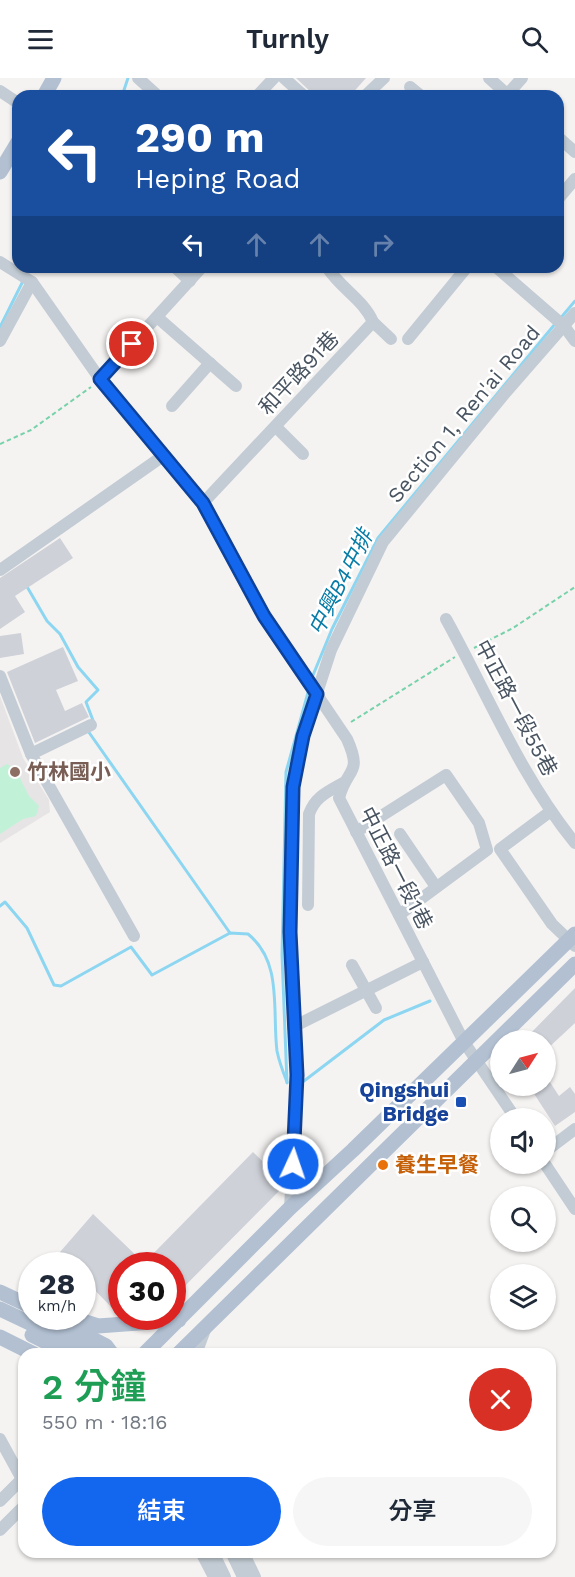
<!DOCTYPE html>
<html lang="zh-TW">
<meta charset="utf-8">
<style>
body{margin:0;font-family:"Work Sans","Noto Sans TC",sans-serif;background:#f6f6f7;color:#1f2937;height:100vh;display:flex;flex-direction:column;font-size:22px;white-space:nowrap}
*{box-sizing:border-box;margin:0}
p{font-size:20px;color:#747a83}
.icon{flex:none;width:33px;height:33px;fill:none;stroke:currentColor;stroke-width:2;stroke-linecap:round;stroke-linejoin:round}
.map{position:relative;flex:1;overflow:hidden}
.details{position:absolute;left:18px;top:1270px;width:538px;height:210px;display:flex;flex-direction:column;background:#fff;border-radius:18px;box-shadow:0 2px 4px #0004}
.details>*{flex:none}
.top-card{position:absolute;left:12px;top:12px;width:552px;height:183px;border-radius:18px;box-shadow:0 2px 4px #0004;background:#1a4fa0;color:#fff;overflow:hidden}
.needle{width:39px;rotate:54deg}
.controls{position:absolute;left:490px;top:952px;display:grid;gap:12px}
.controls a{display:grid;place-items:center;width:66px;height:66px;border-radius:50%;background:#fff;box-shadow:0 2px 4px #0004;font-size:30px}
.speed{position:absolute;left:18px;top:1174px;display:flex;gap:12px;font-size:30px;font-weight:700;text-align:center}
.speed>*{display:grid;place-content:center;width:78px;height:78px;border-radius:50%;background:#fff;box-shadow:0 2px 4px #0004;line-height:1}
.speed small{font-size:15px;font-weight:400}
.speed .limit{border:9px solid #d22;background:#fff;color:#111}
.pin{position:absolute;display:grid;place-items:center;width:51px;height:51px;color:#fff;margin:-26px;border:3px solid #fff;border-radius:50%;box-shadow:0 2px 6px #0007}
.me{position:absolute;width:66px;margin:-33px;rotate:3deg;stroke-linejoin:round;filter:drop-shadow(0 0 4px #0008)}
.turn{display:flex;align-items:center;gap:21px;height:126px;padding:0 24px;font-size:27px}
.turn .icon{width:78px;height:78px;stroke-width:2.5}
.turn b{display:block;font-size:42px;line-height:51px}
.lanes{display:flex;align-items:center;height:57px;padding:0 24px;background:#0003;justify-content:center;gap:30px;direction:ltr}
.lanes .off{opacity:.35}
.round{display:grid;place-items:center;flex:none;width:63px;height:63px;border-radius:32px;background:#f6f6f7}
.overview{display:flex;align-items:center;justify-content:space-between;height:102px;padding:0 24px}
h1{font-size:36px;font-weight:600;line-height:45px;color:#1e9e55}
.cta{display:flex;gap:12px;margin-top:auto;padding:12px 24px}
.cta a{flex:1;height:69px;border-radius:36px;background:#1366ee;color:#fff;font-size:24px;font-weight:600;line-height:69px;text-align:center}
.cta a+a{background:#f6f6f7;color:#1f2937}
header{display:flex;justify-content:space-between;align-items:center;height:78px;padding:0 24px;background:#fff;font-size:27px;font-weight:600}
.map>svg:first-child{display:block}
.education{fill:#e6e4e4}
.green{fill:#c1f2d7}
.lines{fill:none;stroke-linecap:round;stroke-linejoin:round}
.stream{stroke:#8dd6f1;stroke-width:3}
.building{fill:#ced1d8}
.path{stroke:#77d2aa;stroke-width:2;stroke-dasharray:4.5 3;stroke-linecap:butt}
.minor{stroke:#c3ccd4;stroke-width:12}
.major{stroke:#b2c0d2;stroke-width:15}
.route-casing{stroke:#0c429b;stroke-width:15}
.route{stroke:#1366ee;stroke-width:10}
.education-dot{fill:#8d6e63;stroke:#fff;stroke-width:2}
.transit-dot{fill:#1a4fb4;stroke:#fff;stroke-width:2}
.food-dot{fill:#e8710a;stroke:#fff;stroke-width:2}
.labels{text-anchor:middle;stroke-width:5;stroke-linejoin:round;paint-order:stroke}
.street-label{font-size:21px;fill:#495461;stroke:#fff}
.education-label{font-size:21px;font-weight:bold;fill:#785e54;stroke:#fff;text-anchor:start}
.transit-label{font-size:21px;font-weight:bold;fill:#164399;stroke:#fff;text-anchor:end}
.food-label{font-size:21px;font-weight:bold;fill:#c56008;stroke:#fff;text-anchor:start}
.water-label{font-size:22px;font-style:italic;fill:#077ca6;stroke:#fff}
</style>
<header><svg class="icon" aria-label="menu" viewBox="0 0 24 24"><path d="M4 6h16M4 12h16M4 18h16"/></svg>Turnly<svg class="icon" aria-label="search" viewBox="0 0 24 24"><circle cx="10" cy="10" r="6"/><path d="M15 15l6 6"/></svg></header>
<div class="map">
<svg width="575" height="1499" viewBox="0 0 575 1499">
<rect width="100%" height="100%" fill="#f5f3f2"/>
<polygon class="education" points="0,618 23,680 49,722 50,734 0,765"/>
<polygon class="green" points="7,686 16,692 29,718 39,728 36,738 23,741 0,756 0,690"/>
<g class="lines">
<g class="stream">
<polyline points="122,18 128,0"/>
<polyline points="559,242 575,223"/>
<polyline points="0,249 24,201"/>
<polyline points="26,507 47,543 60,556 78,589 98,612 86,624 94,645"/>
<polyline points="311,602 332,551 378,460 555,246"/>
<polyline points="88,653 230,855"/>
<path d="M 0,828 L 5,824 L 27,850 L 54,907 L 61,908 L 131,869 L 152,897 L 230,855 L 248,856 C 283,884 272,933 277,973 C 279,983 283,994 287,1004"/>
<polyline points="304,1003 384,942 430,923"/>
<polyline points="287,1005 282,877 286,694 309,611"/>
</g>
</g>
<g class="building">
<polygon points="296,0 366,0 350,18 315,18"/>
<polygon points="60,460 73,480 15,518 25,534 0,551 0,500"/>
<polygon points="21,555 24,576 0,580 0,558"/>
<polygon points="63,569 78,603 56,612 65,633 82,625 89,639 35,665 7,594"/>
<polygon points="575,910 575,945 546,972 546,963 523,963"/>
<polygon points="546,998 559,1018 570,1009 575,1016 575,1034 555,1048 529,1008 546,1008"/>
<polygon points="253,1074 283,1103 283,1109 172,1221 172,1188 122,1188 122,1236 119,1237 82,1199 82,1188 72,1188 60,1174 93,1136 144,1185"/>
</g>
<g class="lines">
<g class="path">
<polyline points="0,366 31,352 91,309"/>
<polyline points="474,570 513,550 575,509"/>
<polyline points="351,644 455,579"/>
</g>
<g class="minor">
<polyline points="138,0 158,18"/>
<polyline points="284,0 304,18"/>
<polyline points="489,0 509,18"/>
<polyline points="410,9 421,18"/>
<polyline points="0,13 18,25"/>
<polyline points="257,18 274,0"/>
<polyline points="365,18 384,0"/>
<polyline points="506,18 522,0"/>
<polyline points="558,59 575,74"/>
<polyline points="558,121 575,101"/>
<path d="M 0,184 L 32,204 L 100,301 L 203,425 L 264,538 L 347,661 C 363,697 347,689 339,720 L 464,964 L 516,1041"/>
<polyline points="175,189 190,203"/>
<polyline points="496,189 564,248 575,263"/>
<polyline points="157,239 236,308"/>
<polyline points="373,244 391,261"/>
<polyline points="408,261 467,189"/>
<polyline points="0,263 32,204"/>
<polyline points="100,301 202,189"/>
<polyline points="172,328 210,285"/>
<polyline points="276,349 303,376"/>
<path d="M 203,425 L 373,244 C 364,222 340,210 327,189"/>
<polyline points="0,492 163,378"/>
<path d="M 446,541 C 487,615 521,699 575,765"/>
<polyline points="0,598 31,676 134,858"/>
<polyline points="31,676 91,647"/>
<polyline points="551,733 500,771 552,846 575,868"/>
<polyline points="356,754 446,697 479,745 487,772 399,837"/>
<polyline points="400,756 436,809"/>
<path d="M 308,827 L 309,736 C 315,719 327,714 343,705"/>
<polyline points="352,887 376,930"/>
<polyline points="293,949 423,884"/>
<polyline points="546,1073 575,1051"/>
<polyline points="545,1086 575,1131"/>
<polyline points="290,1130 297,997 290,854 293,709 303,658 331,572 383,464 506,314 575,235"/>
<polyline points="196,1276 206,1249"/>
<polyline points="0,1361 24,1405"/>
<polyline points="0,1423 24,1399"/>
<polyline points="0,1452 24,1428"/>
<polyline points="201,1474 214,1499"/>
<polyline points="213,1474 225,1499"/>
<polyline points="231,1474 243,1499"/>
<polyline points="243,1474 255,1499"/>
</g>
<g class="major">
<polyline points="44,18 54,0"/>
<polyline points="0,94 18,64"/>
<polyline points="0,1214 32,1229"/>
<polyline points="0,1231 95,1276"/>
<polyline points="50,1239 106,1268 112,1276"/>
<polyline points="70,1239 98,1248 179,1242"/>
<polyline points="32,1257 70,1276"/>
<polyline points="0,1259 34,1276"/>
<polyline points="144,1276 290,1130 353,1072 575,856"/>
<polyline points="178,1276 575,886"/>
</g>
</g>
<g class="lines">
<defs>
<polyline id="route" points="132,266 100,301 203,425 264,538 317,616 303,658 293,709 290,854 297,997 293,1086"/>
</defs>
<use href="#route" class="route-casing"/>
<use href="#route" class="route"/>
</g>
<circle class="education-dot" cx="15" cy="694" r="6"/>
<rect class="transit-dot" x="455" y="1018" width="12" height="12" rx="3"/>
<circle class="food-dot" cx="383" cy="1087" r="6"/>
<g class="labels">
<g class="street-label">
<text transform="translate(299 295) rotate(-47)" y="7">和平路91巷</text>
<text transform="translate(464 336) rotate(-50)" y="7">Section 1, Ren'ai Road</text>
<text transform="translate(516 630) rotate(62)" y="7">中正路一段55巷</text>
<text transform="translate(396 790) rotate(63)" y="7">中正路一段1巷</text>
</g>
<g class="education-label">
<text x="27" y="701">竹林國小</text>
</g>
<g class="transit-label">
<text x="449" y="1019">Qingshui<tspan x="449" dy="24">Bridge</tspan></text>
</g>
<g class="food-label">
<text x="395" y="1094">養生早餐</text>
</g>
<g class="water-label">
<text transform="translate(340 504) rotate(-63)" y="8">中興B4中排</text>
</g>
</g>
</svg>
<div class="controls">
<a><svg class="needle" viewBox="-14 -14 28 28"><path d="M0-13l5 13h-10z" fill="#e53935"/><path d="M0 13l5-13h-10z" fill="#747a83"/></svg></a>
<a><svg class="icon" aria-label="sound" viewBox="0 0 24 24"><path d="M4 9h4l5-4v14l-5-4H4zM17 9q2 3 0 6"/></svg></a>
<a><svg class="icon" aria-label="search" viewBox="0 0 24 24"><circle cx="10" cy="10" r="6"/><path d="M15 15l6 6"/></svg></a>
<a><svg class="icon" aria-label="layers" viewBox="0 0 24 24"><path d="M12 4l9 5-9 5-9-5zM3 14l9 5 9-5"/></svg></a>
</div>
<div class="speed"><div>28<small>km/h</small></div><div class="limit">30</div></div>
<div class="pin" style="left:132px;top:266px;background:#d93025"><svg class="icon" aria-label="arrive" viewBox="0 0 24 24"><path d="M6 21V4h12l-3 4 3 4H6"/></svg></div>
<svg class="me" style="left:293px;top:1086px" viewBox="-20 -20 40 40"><circle r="17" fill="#1366ee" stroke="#fff" stroke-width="3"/><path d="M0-11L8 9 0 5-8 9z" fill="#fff"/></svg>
<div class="top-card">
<div class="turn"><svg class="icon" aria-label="left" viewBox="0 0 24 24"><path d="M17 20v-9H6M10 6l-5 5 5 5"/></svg><div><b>290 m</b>Heping Road</div></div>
<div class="lanes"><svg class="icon" aria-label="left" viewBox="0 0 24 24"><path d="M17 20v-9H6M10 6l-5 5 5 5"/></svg><svg class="icon off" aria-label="ahead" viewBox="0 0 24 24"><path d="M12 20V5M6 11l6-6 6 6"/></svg><svg class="icon off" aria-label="ahead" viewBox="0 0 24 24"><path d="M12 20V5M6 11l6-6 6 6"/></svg><svg class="icon off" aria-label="right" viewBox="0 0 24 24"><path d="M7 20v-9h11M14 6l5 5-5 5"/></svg></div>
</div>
<section class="details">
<div class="overview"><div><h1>2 分鐘</h1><p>550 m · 18:16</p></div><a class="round" style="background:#d93025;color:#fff"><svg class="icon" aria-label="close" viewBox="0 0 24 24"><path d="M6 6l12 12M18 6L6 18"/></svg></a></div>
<div class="cta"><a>結束</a><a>分享</a></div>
</section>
</div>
